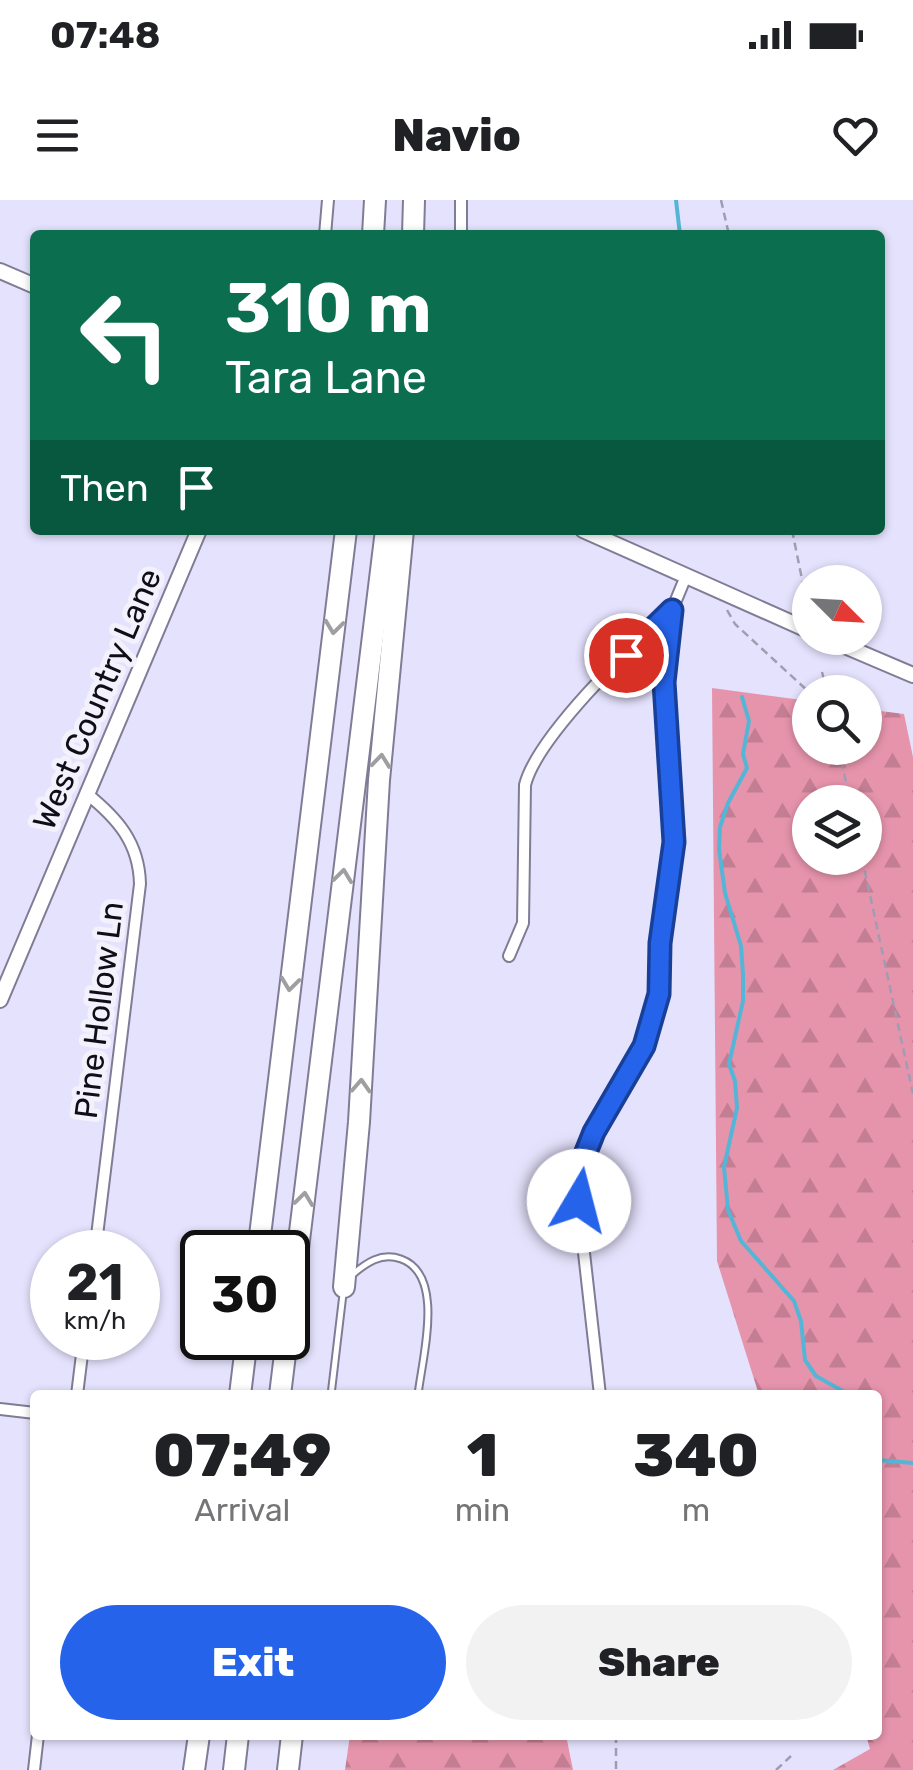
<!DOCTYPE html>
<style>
body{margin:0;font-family:Rubik,sans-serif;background:#f2f2f2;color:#202124;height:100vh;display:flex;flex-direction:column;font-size:38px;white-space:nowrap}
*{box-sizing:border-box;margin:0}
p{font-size:32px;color:#757577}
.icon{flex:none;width:55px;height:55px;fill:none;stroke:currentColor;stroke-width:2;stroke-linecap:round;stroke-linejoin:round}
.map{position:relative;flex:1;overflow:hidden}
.panel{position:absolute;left:30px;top:1190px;width:852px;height:350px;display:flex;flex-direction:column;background:#fff;border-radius:10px;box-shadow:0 2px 8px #0004}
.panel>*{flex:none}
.top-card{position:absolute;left:30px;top:30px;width:855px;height:305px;border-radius:10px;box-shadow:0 2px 8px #0004;background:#0b6e4f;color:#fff;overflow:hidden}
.needle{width:65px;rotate:114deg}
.buttons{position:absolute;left:792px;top:365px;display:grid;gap:20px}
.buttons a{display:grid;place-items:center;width:90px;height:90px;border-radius:50%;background:#fff;box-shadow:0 2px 8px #0004;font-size:50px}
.speed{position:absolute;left:30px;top:1030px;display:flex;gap:20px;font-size:50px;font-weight:700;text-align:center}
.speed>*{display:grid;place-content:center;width:130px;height:130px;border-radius:50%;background:#fff;box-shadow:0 2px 8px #0004;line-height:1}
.speed small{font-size:25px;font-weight:400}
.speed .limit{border:5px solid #111;border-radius:15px;background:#fff;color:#111}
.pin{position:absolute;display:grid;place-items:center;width:85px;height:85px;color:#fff;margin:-42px;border:5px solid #fff;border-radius:50%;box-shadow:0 2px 10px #0007}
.me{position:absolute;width:110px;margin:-55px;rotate:8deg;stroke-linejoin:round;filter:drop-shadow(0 0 8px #0008)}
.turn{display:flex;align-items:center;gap:35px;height:210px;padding:0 30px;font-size:45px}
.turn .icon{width:130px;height:130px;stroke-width:2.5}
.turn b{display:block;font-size:70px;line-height:85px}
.then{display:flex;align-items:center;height:95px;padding:0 30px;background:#0003;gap:20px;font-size:38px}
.eta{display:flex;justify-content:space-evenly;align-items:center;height:170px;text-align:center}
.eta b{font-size:60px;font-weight:800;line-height:70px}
.button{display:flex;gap:20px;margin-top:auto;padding:20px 30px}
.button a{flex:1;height:115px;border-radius:60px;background:#2563eb;color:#fff;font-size:40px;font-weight:800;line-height:115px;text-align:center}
.button a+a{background:#f2f2f2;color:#202124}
.status{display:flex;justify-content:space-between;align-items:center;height:70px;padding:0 50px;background:#fff;direction:ltr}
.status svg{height:28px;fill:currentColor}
header{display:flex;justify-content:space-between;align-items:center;height:130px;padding:0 30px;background:#fff;font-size:45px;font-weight:800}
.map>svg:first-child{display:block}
.forest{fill:url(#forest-firs);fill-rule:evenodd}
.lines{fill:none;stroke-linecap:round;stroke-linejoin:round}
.stream{stroke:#55b5d7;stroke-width:4}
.service-casing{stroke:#807c95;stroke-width:9}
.minor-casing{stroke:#807c95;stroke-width:14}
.tertiary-casing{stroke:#807c95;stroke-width:18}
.motorway-casing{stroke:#807c95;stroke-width:24}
.path{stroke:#a09db3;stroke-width:2.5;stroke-dasharray:8 5;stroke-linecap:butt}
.service{stroke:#fff;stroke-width:5}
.minor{stroke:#fff;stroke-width:10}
.tertiary{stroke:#fff;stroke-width:14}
.motorway{stroke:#fff;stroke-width:20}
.oneway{stroke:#9f9fa2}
.route-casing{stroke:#184099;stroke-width:25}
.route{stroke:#2563eb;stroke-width:18}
.labels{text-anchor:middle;stroke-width:10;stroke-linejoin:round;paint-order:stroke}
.street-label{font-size:32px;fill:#0f0e17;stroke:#f3f1fc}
</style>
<div class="status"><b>07:48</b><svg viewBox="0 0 49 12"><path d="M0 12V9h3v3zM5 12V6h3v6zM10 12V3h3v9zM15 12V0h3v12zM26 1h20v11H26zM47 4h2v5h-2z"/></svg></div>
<header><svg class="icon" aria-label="menu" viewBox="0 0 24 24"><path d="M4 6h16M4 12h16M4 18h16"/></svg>Navio<svg class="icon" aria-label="heart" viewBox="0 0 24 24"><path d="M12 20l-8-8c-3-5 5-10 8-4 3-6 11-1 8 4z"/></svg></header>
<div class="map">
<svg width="913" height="1570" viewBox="0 0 913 1570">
<defs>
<pattern id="forest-firs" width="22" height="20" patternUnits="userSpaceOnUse" patternTransform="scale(2.5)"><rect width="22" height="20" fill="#e694ac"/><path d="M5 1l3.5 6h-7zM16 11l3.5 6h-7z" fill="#c47e93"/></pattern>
</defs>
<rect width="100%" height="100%" fill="#e5e2fd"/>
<g class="forest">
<path d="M 712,488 L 810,501 L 810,548 L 865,548 L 865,509 L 904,514 L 913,557 L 913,1570 L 833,1570 L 870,1549 L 866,1535 L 878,1535 L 878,1195 L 759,1195 L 717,1061 ZM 810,602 L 865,602 L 865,658 L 810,658 Z"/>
<polygon points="350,1535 566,1535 573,1570 345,1570"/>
</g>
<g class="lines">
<g class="stream">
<polyline points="676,0 680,35"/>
<polyline points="742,497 749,521 743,554 747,568 728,603 720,627 719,649 725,693 741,746 743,775 743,801 729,864 735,881 737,908 724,967 728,1010 741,1041 794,1101 801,1121 805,1160 816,1176 850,1195"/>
<polyline points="878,1260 913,1263"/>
</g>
<defs>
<g id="service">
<path d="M 352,1075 C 366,1063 381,1052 401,1059 C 446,1075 422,1158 418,1195"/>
<polyline points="331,1195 343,1094"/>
</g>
<g id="minor">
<polyline points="461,0 461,35"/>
<polyline points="325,35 328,0"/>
<path d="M 86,593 C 117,618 139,642 140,684 L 95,1052"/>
<path d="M 509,756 L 523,723 L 525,585 C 537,537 631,446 671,411"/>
<polyline points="77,1195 84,1138"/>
<polyline points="600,1195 582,1035 579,972 594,932 644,846 659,794 661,743 674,642 664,460 672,410 686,376"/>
<polyline points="0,1209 35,1213"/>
<polyline points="34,1570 38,1535"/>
</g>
<g id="tertiary">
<polyline points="0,71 35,86"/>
<polyline points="583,330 810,431"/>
<polyline points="826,438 913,475"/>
<polyline points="0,800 199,330"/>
</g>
<g id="motorway">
<polyline points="373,35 375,0"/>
<polyline points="413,35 414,0"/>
<polyline points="258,1052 346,330"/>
<polyline points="344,1087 359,922 379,580 403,330"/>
<polyline points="288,1130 386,330"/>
<polyline points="240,1195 247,1138"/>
<polyline points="280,1195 287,1138"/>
<polyline points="194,1570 199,1535"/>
<polyline points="234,1570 238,1535"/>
<polyline points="288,1570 292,1535"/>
</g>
</defs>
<use href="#service" class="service-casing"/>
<use href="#minor" class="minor-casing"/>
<use href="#tertiary" class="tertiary-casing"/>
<use href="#motorway" class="motorway-casing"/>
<g class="path">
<polyline points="721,0 729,35"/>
<polyline points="792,330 805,394"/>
<polyline points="727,410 735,424 810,493"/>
<polyline points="822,472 827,492"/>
<polyline points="839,548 850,602"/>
<polyline points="862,658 913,894"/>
<polyline points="616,1535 616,1570"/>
<polyline points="776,1570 791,1556"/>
</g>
<use href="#service" class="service"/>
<use href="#minor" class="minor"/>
<use href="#tertiary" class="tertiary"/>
<use href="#motorway" class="motorway"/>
</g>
<defs><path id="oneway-chevron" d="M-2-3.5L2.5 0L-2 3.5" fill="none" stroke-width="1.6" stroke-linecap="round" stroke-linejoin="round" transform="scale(2.5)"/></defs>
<g class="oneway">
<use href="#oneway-chevron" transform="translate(334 427) rotate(97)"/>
<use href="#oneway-chevron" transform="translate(381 561) rotate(-84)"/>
<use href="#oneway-chevron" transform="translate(343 676) rotate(-83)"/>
<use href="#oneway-chevron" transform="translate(290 784) rotate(97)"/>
<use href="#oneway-chevron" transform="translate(361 886) rotate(-87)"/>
<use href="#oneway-chevron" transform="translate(304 999) rotate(-83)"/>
</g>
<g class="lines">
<defs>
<polyline id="route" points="579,1001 580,972 584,957 594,932 644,846 659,794 660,743 674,642 664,482 672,410 626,455"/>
</defs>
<use href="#route" class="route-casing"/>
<use href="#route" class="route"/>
</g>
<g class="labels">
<g class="street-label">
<text transform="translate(97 499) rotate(-67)" y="11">West Country Lane</text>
<text transform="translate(99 810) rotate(-83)" y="11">Pine Hollow Ln</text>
</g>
</g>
</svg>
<div class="buttons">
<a><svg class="needle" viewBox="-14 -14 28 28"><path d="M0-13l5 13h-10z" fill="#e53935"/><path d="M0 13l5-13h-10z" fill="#757577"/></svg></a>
<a><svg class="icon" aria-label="search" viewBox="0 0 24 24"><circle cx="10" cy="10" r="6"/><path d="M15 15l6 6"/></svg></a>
<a><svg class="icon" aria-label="layers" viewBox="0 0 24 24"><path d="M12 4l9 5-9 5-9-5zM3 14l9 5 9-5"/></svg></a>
</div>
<div class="speed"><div>21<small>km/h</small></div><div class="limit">30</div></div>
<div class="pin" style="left:626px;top:455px;background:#d93025"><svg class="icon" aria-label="arrive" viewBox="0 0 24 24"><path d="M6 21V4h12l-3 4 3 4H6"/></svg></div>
<svg class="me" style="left:579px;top:1001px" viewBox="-20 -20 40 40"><circle r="19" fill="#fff"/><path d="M0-13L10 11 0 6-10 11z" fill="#2563eb"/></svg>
<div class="top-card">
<div class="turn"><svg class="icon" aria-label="left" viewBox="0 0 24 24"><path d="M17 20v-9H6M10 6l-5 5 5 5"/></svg><div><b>310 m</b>Tara Lane</div></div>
<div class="then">Then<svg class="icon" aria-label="arrive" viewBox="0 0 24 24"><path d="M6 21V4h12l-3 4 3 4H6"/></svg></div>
</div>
<section class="panel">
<div class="eta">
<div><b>07:49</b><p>Arrival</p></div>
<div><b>1</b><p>min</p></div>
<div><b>340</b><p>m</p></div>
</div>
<div class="button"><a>Exit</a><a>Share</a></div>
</section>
</div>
